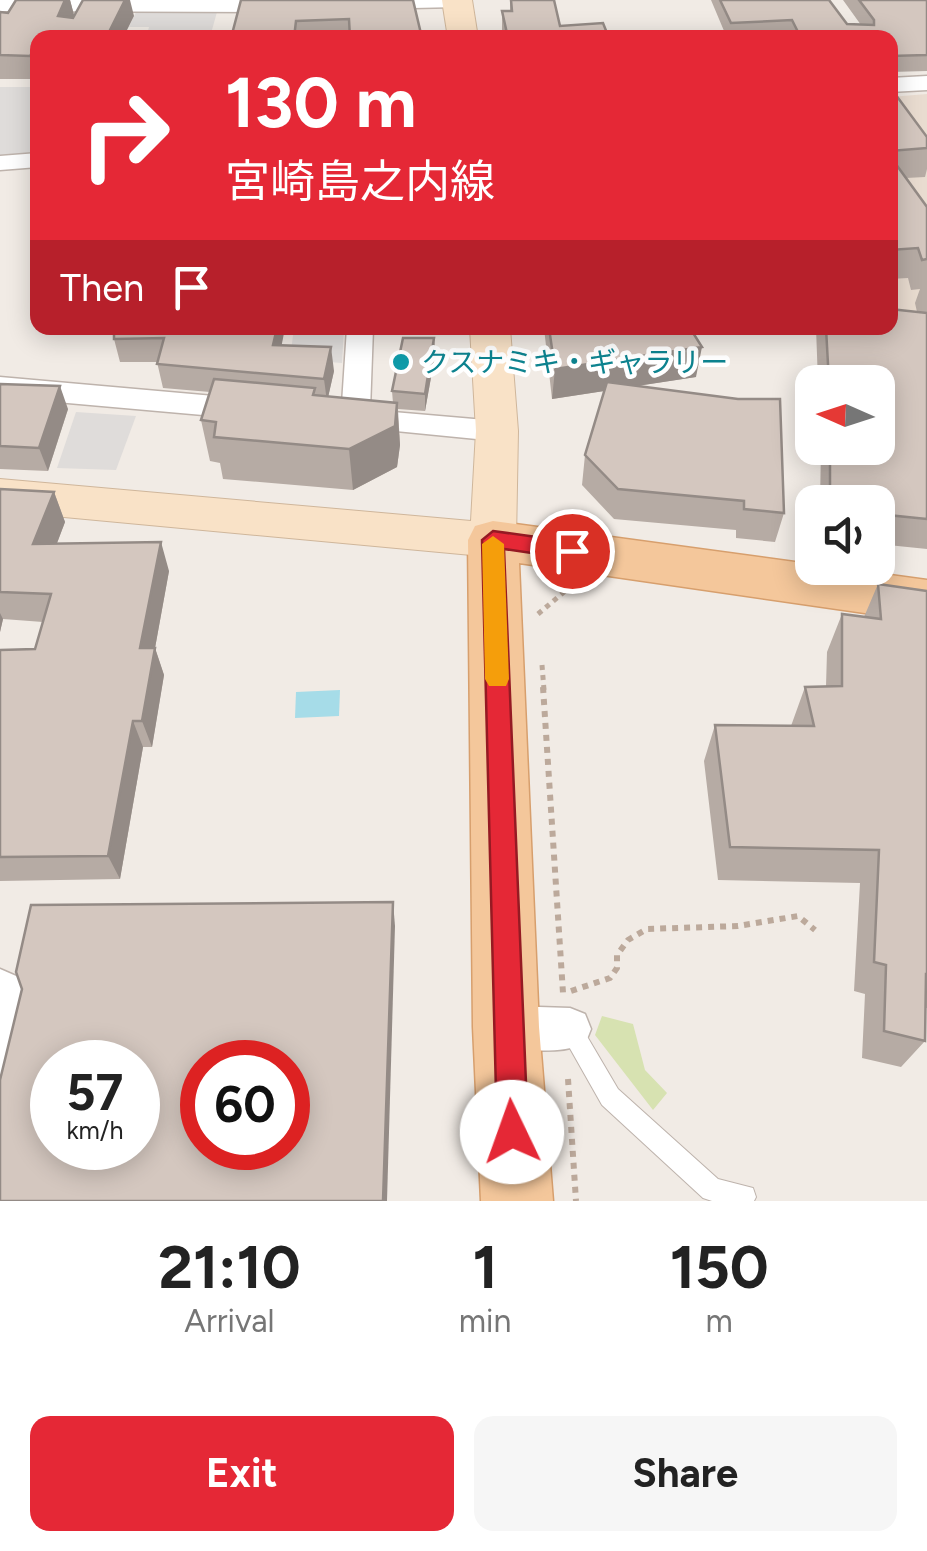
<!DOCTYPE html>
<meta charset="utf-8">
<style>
body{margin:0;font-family:Figtree,"Noto Sans JP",sans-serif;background:#f6f6f6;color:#222;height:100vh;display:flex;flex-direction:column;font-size:38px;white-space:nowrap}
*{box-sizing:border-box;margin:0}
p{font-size:32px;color:#767676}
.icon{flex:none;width:55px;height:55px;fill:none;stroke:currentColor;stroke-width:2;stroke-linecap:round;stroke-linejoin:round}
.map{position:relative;height:1201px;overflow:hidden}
.side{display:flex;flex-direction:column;background:#fff;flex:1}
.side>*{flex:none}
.banner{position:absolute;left:30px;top:30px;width:868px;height:305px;border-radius:20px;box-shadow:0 5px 25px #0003;background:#e52836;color:#fff;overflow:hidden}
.needle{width:65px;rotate:273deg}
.tools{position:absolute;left:795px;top:365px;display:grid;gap:20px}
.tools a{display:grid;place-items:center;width:100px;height:100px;border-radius:20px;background:#fff;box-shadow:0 5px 25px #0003;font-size:50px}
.speed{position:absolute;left:30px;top:1040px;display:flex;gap:20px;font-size:50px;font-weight:700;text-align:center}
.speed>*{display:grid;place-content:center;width:130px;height:130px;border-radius:50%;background:#fff;box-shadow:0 5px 25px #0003;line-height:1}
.speed small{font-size:25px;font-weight:400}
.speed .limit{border:15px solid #d22;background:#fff;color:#111}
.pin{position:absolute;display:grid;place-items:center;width:85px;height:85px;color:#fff;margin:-42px;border:5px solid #fff;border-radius:50%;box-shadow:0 2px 10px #0007}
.me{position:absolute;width:110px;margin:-55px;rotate:357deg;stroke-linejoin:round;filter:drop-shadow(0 0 8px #0008)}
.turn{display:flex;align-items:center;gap:35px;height:210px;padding:0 30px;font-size:45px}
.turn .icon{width:130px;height:130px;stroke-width:2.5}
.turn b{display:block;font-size:70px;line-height:85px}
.then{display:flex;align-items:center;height:95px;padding:0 30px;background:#0003;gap:20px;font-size:38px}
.eta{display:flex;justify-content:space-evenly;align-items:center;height:170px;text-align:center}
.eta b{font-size:60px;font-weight:700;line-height:70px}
.button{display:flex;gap:20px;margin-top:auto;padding:20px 30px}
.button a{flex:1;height:115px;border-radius:20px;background:#e52836;color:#fff;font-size:40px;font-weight:700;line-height:115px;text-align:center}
.button a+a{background:#f6f6f6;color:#222}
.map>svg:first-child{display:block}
.education{fill:#e9dcd0}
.green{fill:#d7e2b1}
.parking{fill:#dfdcda}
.water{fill:#a6dce8}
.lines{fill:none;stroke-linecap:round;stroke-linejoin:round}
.lane-casing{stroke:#beb3ac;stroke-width:2}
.street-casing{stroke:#beb3ac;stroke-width:3}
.secondary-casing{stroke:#cfb69b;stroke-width:2}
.primary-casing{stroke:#d79f6d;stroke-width:3}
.path-far1{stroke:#bca99b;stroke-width:5;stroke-dasharray:5 5;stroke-linecap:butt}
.path{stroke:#bca99b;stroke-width:6;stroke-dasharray:6 6;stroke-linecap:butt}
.lane{fill:#fff;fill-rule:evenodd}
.street{fill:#fff;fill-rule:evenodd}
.secondary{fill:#f9e2c7;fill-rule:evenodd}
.primary{fill:#f4c79b;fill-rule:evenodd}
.wall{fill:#b6aba4}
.shaded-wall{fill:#948b86}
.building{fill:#d4c7bf;stroke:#948b86;stroke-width:2.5;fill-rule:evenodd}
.route{fill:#e52836;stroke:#951a23;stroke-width:2.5}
.slow{fill:#f59e0b}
.culture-dot{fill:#0f9aa8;stroke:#fff;stroke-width:4}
.labels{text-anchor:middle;stroke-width:9;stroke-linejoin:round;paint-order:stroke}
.culture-label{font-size:28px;fill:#0d838f;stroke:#fff;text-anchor:start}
</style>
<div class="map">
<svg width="927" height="1201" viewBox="0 0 927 1201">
<rect width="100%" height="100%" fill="#f1ebe5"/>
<polygon class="education" points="927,94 927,309 890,315 890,97"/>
<polygon class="green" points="602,1016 633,1024 645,1070 667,1093 653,1110 595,1035"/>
<g class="parking">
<polygon points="136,12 217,12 210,37 146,38 149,27 129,27"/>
<polygon points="0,87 37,87 37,129 32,154 0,157"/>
<polygon points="294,328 344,328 342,363 290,359"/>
<polygon points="76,412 136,416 116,470 57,468"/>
</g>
<polygon class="water" points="340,690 339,716 295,718 296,692"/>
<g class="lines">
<defs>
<polygon id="lane" points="570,1018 578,1021 618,1089 718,1179 753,1188 756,1197 754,1201 712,1201 703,1198 602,1105 559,1029 562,1021"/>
<g id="street">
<polygon points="0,0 280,0 290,6 280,12 0,11"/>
<polygon points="361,0 466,0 467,1 457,7 369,9 362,7"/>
<polygon points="927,76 927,90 890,92 890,78"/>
<polygon points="38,153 38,167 0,170 0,156"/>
<polygon points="347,328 373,328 370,410 497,421 507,424 511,431 507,438 497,441 345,426 341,419"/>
<polygon points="0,377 248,399 258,402 262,409 258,416 248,419 0,397"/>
<polygon points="0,969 23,979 35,1010 15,1098 0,1104"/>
<path d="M 506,1006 L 570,1008 L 585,1014 L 591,1029 L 585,1044 C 559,1054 517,1052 491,1042 L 485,1027 L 491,1012 Z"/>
</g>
<g id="secondary">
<polygon points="442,0 472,0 478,38 448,38"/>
<polygon points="470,328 510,328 518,431 516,540 509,552 493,557 0,511 0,479 471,521 476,431"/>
</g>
<polygon id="primary" points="493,521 927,580 927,622 519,563 539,1027 553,1201 481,1201 473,1027 468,540 475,526"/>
</defs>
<use href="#lane" class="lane-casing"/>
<use href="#street" class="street-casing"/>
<use href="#secondary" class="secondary-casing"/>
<use href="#primary" class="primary-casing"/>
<g class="path-far1">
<polyline points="538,614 571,586"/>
<polyline points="542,665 544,690"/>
</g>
<g class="path">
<polyline points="543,687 563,993"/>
<polyline points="571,991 610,978 617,968 617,955 628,940 647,929 738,926 798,916 815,930"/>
<polyline points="568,1079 576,1201"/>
</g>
<use href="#lane" class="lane"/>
<use href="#street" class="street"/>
<use href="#secondary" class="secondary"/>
<use href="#primary" class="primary"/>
</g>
<g class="wall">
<polygon points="16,0 70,0 74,15 134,16 38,38 37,79 0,79 0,12 8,13"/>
<polygon points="241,0 413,0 350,37 231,38"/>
<polygon points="510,0 560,26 609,38 502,38 502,11 510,11"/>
<polygon points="711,0 829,0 847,24 861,25 843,0 927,0 927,71 890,72 890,38 789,38 789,36 727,38"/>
<polygon points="890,87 927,137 927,169 925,177 906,178 927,207 927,549 878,544 878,502 820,502 821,448 878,448 878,382 818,382 816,328 890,328 917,312 915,303 920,289 911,290 908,278 890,279"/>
<polygon points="114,328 281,346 334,371 328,397 393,403 392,391 434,338 435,355 425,411 398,409 400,445 397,467 353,490 223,479 220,463 210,461 201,420 210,392 163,388 157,362 120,362 114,339"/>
<polygon points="544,328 726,328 726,329 694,333 696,377 636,386 784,513 775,542 736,538 736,530 614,519 582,485 585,455 604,391 552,399"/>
<polygon points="0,384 68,409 48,471 0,469"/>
<polygon points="0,489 54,492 65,522 57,543 169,571 155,648 164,675 152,747 143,747 120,879 0,881 0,650 35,649 43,622 3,619 0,632"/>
<polygon points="878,584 927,591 927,1008 925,1008 925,1041 901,1067 862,1058 865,994 854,991 860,883 718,880 704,761 715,725 791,726 805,687 826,686 827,652 842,614 864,617"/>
</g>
<g class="shaded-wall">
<polygon points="65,0 70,0 74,15 65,38 58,16"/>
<polygon points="125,0 130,0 134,16 123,38 106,38"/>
<polygon points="38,42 38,78 37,79 30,56"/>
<polygon points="277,328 285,328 277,369 273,345"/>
<polygon points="434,338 435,355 425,411 425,394"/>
<polygon points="331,347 334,371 327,402 324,379"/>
<polygon points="702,347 696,377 552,399 555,369"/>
<polygon points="60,386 68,409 48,471 39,448"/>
<polygon points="397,403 400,445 397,467 353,490 349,449"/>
<polygon points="54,492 65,522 46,572 33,544"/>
<polygon points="161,542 169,571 155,648 164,675 152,747 142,721 140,648"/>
<polygon points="0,613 3,619 0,632"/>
<polygon points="133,721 143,747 120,879 108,856"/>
<polygon points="393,902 395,926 387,1201 383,1201"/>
</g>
<g class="building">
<polygon points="16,0 65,0 58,16 73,18 83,0 125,0 106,38 38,38 38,42 30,56 0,55 0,12 8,13"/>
<polygon points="241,0 413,0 422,38 350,38 349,19 296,21 294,38 231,38"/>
<polygon points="511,0 554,0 560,26 603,23 609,38 508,38 502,11 512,11"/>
<polygon points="720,0 829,0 847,24 874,25 874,20 859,0 927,0 927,55 890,56 890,38 801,38 792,20 731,23"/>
<polygon points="890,87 927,137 927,148 890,151"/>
<polygon points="890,156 927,207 927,259 922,260 918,248 890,250"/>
<polygon points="890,309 927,313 927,519 878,514 878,502 830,502 830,448 878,448 878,382 829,382 826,328 890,328"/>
<polygon points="114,328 277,328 273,345 331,347 324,379 157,364 164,338 114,339"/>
<polygon points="549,328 690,328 702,347 555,369"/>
<polygon points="403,338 434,338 425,394 392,391"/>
<polygon points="214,379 315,388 313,395 397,403 395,426 349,449 214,437 216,422 201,420"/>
<polygon points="607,382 738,399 780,399 784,513 744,509 744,501 618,489 585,455"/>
<polygon points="0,384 60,386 39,448 0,446"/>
<polygon points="0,489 54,492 33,544 161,542 140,648 155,648 142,721 133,721 108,856 0,857 0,650 35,649 51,594 0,592"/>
<polygon points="878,584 927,591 927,974 926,974 925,1041 884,1031 886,965 874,962 879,850 730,847 715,725 814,726 805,687 842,686 842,614 881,619"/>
<path d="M 393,902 L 383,1201 L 0,1201 L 0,1080 L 22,989 L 16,972 L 31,905 ZM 52,1062 L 138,1062 L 138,1148 L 52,1148 ZM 202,1062 L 288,1062 L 288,1148 L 202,1148 Z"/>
</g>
<polygon class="route" points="493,531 572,542 583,551 572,559 504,549 528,1132 523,1142 512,1147 502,1142 497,1132 482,540"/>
<polygon class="slow" points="493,536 504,544 509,679 506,686 489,686 485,679 482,544"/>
<circle class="culture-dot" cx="401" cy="362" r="10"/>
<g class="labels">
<g class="culture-label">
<text x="421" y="372">クスナミキ・ギャラリー</text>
</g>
</g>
</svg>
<div class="tools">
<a><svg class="needle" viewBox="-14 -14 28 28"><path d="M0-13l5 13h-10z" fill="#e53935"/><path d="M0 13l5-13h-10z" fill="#767676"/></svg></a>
<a><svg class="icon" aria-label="sound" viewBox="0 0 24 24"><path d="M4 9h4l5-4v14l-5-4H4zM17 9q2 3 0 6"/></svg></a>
</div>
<div class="speed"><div>57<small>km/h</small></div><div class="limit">60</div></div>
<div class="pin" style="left:572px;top:551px;background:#d93025"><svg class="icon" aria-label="arrive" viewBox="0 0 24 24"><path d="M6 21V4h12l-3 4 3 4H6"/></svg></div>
<svg class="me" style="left:512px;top:1132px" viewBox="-20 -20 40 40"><circle r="19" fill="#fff"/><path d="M0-13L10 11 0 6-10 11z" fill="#e52836"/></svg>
<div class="banner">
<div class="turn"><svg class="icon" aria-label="right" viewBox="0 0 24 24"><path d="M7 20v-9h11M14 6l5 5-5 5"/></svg><div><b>130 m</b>宮崎島之内線</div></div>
<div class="then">Then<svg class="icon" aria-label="arrive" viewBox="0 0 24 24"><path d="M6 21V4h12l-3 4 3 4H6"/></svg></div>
</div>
</div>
<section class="side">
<div class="eta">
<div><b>21:10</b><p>Arrival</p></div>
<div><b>1</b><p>min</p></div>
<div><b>150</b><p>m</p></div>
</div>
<div class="button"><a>Exit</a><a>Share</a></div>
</section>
